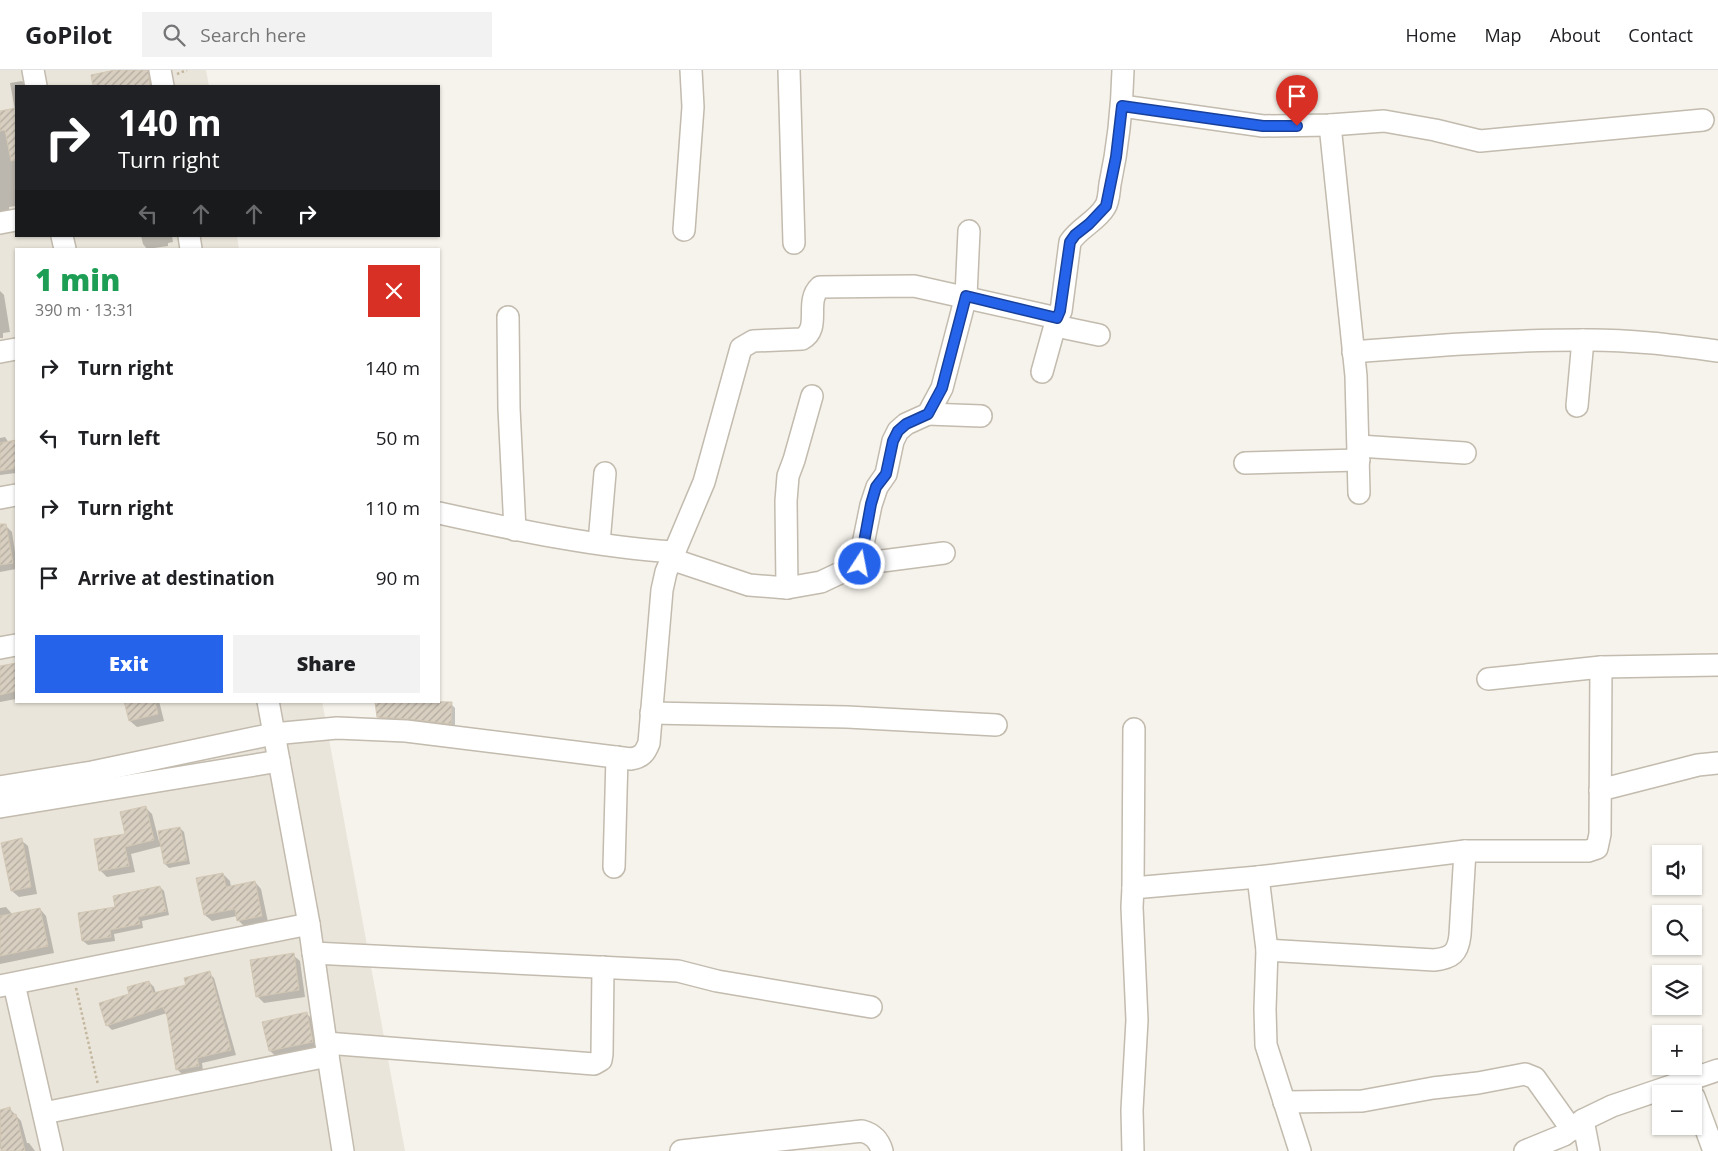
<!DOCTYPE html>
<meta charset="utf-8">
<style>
body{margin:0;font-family:"Open Sans",sans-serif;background:#f2f2f2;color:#202124;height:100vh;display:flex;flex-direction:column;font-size:19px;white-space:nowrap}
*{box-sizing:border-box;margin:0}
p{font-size:16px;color:#757577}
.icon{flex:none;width:28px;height:28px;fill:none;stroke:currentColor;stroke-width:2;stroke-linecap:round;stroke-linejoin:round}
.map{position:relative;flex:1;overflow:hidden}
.side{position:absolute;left:15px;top:178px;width:425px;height:455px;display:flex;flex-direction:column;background:#fff;border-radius:0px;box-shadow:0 1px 4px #0004}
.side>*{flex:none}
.banner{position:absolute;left:15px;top:15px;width:425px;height:152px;border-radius:0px;box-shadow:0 1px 4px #0004;background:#202124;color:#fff;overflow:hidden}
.buttons{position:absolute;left:1652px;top:775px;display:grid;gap:10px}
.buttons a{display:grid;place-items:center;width:50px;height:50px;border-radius:0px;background:#fff;box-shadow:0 1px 4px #0004;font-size:25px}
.pin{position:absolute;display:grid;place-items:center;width:42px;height:42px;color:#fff;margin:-51px -21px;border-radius:50% 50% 50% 0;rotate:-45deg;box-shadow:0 0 5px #0007}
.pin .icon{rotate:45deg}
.me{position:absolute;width:55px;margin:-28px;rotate:11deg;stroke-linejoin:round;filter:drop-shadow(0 0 4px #0008)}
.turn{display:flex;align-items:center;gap:18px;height:105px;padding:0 20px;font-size:22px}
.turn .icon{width:65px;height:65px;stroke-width:2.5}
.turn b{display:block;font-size:35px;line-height:42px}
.lanes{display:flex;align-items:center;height:48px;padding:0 20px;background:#0003;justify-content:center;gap:25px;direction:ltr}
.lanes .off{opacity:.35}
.round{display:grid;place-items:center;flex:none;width:52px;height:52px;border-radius:0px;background:#f2f2f2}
.overview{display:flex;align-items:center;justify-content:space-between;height:85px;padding:0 20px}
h1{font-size:30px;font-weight:800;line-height:38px;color:#1e9e55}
.button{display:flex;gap:10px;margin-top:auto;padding:10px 20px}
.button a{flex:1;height:58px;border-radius:0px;background:#2563eb;color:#fff;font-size:20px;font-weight:800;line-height:58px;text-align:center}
.button a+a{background:#f2f2f2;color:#202124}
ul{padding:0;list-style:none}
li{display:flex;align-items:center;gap:15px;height:70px;padding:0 20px}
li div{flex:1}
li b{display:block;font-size:19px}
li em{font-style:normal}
header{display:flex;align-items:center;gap:30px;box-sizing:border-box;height:70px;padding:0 25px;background:#fff;border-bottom:1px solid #e0e0e0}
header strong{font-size:24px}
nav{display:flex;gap:28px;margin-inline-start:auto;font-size:18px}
.search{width:350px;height:45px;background:#f2f2f2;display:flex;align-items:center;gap:12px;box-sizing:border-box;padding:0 18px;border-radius:0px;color:#757577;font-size:19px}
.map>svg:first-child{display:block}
.residential{fill:#eae5da}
.shadow{fill:#0003}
.building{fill:url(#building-hatch);stroke:#d3c7b4}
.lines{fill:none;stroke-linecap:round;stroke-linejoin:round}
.minor-casing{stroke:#c2bbae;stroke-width:24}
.path{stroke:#c4b79f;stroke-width:2.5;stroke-dasharray:2.5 2.5;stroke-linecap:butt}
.minor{stroke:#fff;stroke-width:21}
.route-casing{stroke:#184099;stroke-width:12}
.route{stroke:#2563eb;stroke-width:9}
</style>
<header>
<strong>GoPilot</strong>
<div class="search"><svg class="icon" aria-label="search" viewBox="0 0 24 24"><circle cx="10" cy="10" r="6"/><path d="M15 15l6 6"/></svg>Search here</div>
<nav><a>Home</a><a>Map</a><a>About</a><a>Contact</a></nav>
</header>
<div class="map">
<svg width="1718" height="1081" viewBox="0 0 1718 1081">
<defs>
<pattern id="building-hatch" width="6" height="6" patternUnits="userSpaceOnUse" patternTransform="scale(1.25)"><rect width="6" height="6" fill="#d8cfc1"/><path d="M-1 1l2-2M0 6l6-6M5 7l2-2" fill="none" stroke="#b1aa9e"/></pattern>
</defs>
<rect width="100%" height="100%" fill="#f6f3ec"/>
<polygon class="residential" points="0,0 206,0 209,16 16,16 16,166 237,166 239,179 16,179 16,631 322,631 405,1081 0,1081"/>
<g class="shadow">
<polygon points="124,0 151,0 154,16 94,16 92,6"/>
<polygon points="22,11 27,16 16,16 16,136 9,137 10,144 0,147 0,43 15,40 10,13"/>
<polygon points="141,166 172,166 173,172 168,173 168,176 147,179 143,174"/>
<polygon points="0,221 4,225 10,262 3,263 3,268 0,268"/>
<polygon points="5,367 9,373 16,371 16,403 0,405 0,410 0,368"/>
<polygon points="6,456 12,462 16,489 16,499 0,502 0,457"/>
<polygon points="16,594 16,629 0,632 0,597"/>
<polygon points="126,631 159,631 164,651 137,657 130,651"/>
<polygon points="390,631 436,631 451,634 455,638 455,658 382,651 378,647"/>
<polygon points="145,737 152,744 159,771 180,758 184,762 190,794 169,798 165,794 162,776 131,784 135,802 107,807 100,800"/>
<polygon points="21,770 28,776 37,824 19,827 12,821"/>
<polygon points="223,804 230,811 231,817 255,812 261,819 268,852 245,857 238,850 237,846 212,851 205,845"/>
<polygon points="160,817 164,821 169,845 142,851 143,858 114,864 115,871 88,875 83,871 79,844 117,838"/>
<polygon points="6,837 12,844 40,839 46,846 54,883 0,894 0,838"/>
<polygon points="293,885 300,891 305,927 264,933 257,926"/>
<polygon points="209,903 214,908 236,985 202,993 203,1001 182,1004 177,999 167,943 112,960 107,955 130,925 149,912 154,917 156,924 188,915"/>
<polygon points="307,944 313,950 319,978 277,987 270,981"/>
<polygon points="10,1039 21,1051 27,1073 29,1073 35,1081 3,1081 0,1078 0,1041"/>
</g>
<g class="building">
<polygon points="115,0 148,0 150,16 93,16 91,5"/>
<polygon points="16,38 16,90 11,91 5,60 0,61 0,41"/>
<polygon points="16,370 16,398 0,401 0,373"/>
<polygon points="0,454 6,454 13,493 0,495"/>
<polygon points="16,593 16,621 0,625 0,596"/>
<polygon points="124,631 155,631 158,644 129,651"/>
<polygon points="382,631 452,632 451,654 407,649 377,647 375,632"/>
<polygon points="146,736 154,770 125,777 129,796 99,801 94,769 125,764 120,742"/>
<polygon points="180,757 187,790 164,794 158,761"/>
<polygon points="22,768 31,817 11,821 1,773"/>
<polygon points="223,803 226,817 255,811 262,846 237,851 235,839 204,845 196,808"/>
<polygon points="160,816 166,841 138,847 140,854 110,860 111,867 82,871 78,843 115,837 113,826"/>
<polygon points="40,838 48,876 0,886 0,846"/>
<polygon points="294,883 299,920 256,927 250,890"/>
<polygon points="210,901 231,980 197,988 199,996 176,1000 167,946 163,937 106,956 99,933 129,924 127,917 149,911 153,923 186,915 184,908"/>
<polygon points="307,942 313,972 269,981 262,952"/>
<polygon points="10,1037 12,1045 16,1044 25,1081 1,1081 0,1040"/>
</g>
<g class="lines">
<defs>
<g id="minor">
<polyline points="33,0 36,16"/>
<polyline points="160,0 163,16"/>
<polyline points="789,0 794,173"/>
<polyline points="1122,36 1263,56 1330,55 1384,51 1435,60 1480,71 1703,50"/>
<polyline points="1330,55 1356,306 1359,423"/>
<polyline points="0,153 16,150"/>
<polyline points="684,160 693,37 691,0"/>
<polyline points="62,166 65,179"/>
<polyline points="189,166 191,179"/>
<polyline points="508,247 509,338 515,460"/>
<polyline points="1056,256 1099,265"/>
<polyline points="0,282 16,279"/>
<path d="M 1353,282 C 1429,276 1505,270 1581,270 C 1627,269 1673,275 1718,281"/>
<polyline points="1042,302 1057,248"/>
<polyline points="1577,336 1583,270"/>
<polyline points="928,344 981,346"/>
<polyline points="1359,376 1465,383"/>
<polyline points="1245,393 1359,390"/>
<polyline points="0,428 16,425"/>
<path d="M 439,443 C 516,460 595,477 675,482"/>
<polyline points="599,473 605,403"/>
<polyline points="671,489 749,515 787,518 821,512 859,494 944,483"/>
<polyline points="859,494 871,435 877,417 886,404 893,371 898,361 906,354 928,344 942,318 966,226 969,161"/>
<polyline points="787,518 786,431 788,406 794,390 812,326"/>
<polyline points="0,578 16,575"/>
<polyline points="1488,609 1601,597 1718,595"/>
<polyline points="268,631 309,854 326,973 343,1081"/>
<polyline points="651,643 847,647 996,655"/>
<path d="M 0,717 L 92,702 L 273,664 L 337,658 L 406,661 L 631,689 C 642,687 645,683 649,673 L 662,520 L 666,502 L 704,412 L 741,278 L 753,271 L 802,269 C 822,258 804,232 820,217 L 914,216 L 1057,248 L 1061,241 L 1070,172 C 1079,158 1097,151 1105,137 C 1109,131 1109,121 1110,114 C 1118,77 1122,39 1123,0"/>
<polyline points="1600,720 1698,695 1718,693"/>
<polyline points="0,737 279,691"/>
<polyline points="614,797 617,687"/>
<polyline points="1258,807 1267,880 1265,939 1266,975 1300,1081"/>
<polyline points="1133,818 1134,659"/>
<path d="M 1267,880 L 1434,890 C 1452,888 1458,883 1460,865 L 1465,781"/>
<polyline points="313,883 678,901 717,911 871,937"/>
<polyline points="14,914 52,1081"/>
<polyline points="0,916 309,854"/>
<polyline points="326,973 594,994 601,990 602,984 603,897"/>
<polyline points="1694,1027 1714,1081"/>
<polyline points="1284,1032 1362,1031 1433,1018 1478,1013 1525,1004 1535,1008 1572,1060"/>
<polyline points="44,1043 328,986"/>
<polyline points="1583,1050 1589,1081"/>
<path d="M 681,1081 L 862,1061 C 873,1064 879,1070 882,1081"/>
<polyline points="1133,1081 1132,1040 1137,950 1132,837 1133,818 1258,807 1465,781 1588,781 1597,778 1600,764 1601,597"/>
<polyline points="1525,1081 1564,1065 1583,1050 1612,1036 1718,1000"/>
</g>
</defs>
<use href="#minor" class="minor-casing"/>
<g class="path">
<polyline points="177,4 187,0"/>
<polyline points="76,918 98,1015"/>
</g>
<use href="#minor" class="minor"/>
</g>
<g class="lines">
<defs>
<polyline id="route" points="860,494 871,434 876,417 886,404 893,371 898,361 906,354 928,344 942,318 966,226 1057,248 1060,241 1070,172 1075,165 1089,154 1106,136 1116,87 1122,36 1263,56 1297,56"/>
</defs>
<use href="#route" class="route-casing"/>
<use href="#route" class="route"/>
</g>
</svg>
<div class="buttons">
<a><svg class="icon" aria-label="sound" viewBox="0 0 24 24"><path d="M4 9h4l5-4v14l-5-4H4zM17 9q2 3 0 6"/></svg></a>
<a><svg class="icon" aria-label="search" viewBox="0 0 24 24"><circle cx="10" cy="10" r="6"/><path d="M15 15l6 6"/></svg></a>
<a><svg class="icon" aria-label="layers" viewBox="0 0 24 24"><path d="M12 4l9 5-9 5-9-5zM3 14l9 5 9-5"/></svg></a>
<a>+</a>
<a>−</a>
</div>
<div class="pin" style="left:1297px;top:56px;background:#d93025"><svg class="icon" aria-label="arrive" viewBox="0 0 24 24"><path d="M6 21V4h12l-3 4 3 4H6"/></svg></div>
<svg class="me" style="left:860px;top:494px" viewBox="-20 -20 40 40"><circle r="17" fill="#2563eb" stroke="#fff" stroke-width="3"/><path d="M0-11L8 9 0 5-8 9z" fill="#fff"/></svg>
<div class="banner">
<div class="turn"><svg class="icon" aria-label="right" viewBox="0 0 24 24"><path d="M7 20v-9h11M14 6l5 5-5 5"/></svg><div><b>140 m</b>Turn right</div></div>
<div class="lanes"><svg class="icon off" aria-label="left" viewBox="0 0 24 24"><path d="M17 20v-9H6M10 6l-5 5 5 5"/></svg><svg class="icon off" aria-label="ahead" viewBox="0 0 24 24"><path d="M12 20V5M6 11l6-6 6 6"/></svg><svg class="icon off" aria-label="ahead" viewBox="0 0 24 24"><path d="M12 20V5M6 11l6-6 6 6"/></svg><svg class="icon" aria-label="right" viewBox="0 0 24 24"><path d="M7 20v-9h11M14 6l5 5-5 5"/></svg></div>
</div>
<section class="side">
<div class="overview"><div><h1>1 min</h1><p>390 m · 13:31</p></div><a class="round" style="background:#d93025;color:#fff"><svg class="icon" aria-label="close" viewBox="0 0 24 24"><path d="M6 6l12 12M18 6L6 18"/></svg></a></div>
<ul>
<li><svg class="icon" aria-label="right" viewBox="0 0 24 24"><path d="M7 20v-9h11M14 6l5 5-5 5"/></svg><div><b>Turn right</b></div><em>140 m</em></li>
<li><svg class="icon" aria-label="left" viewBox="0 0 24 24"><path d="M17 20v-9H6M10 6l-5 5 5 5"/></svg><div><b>Turn left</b></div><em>50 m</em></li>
<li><svg class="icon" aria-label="right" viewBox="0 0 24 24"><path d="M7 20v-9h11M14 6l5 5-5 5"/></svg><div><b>Turn right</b></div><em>110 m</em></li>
<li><svg class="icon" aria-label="arrive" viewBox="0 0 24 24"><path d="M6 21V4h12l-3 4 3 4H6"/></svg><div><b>Arrive at destination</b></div><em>90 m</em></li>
</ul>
<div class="button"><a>Exit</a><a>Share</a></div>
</section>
</div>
